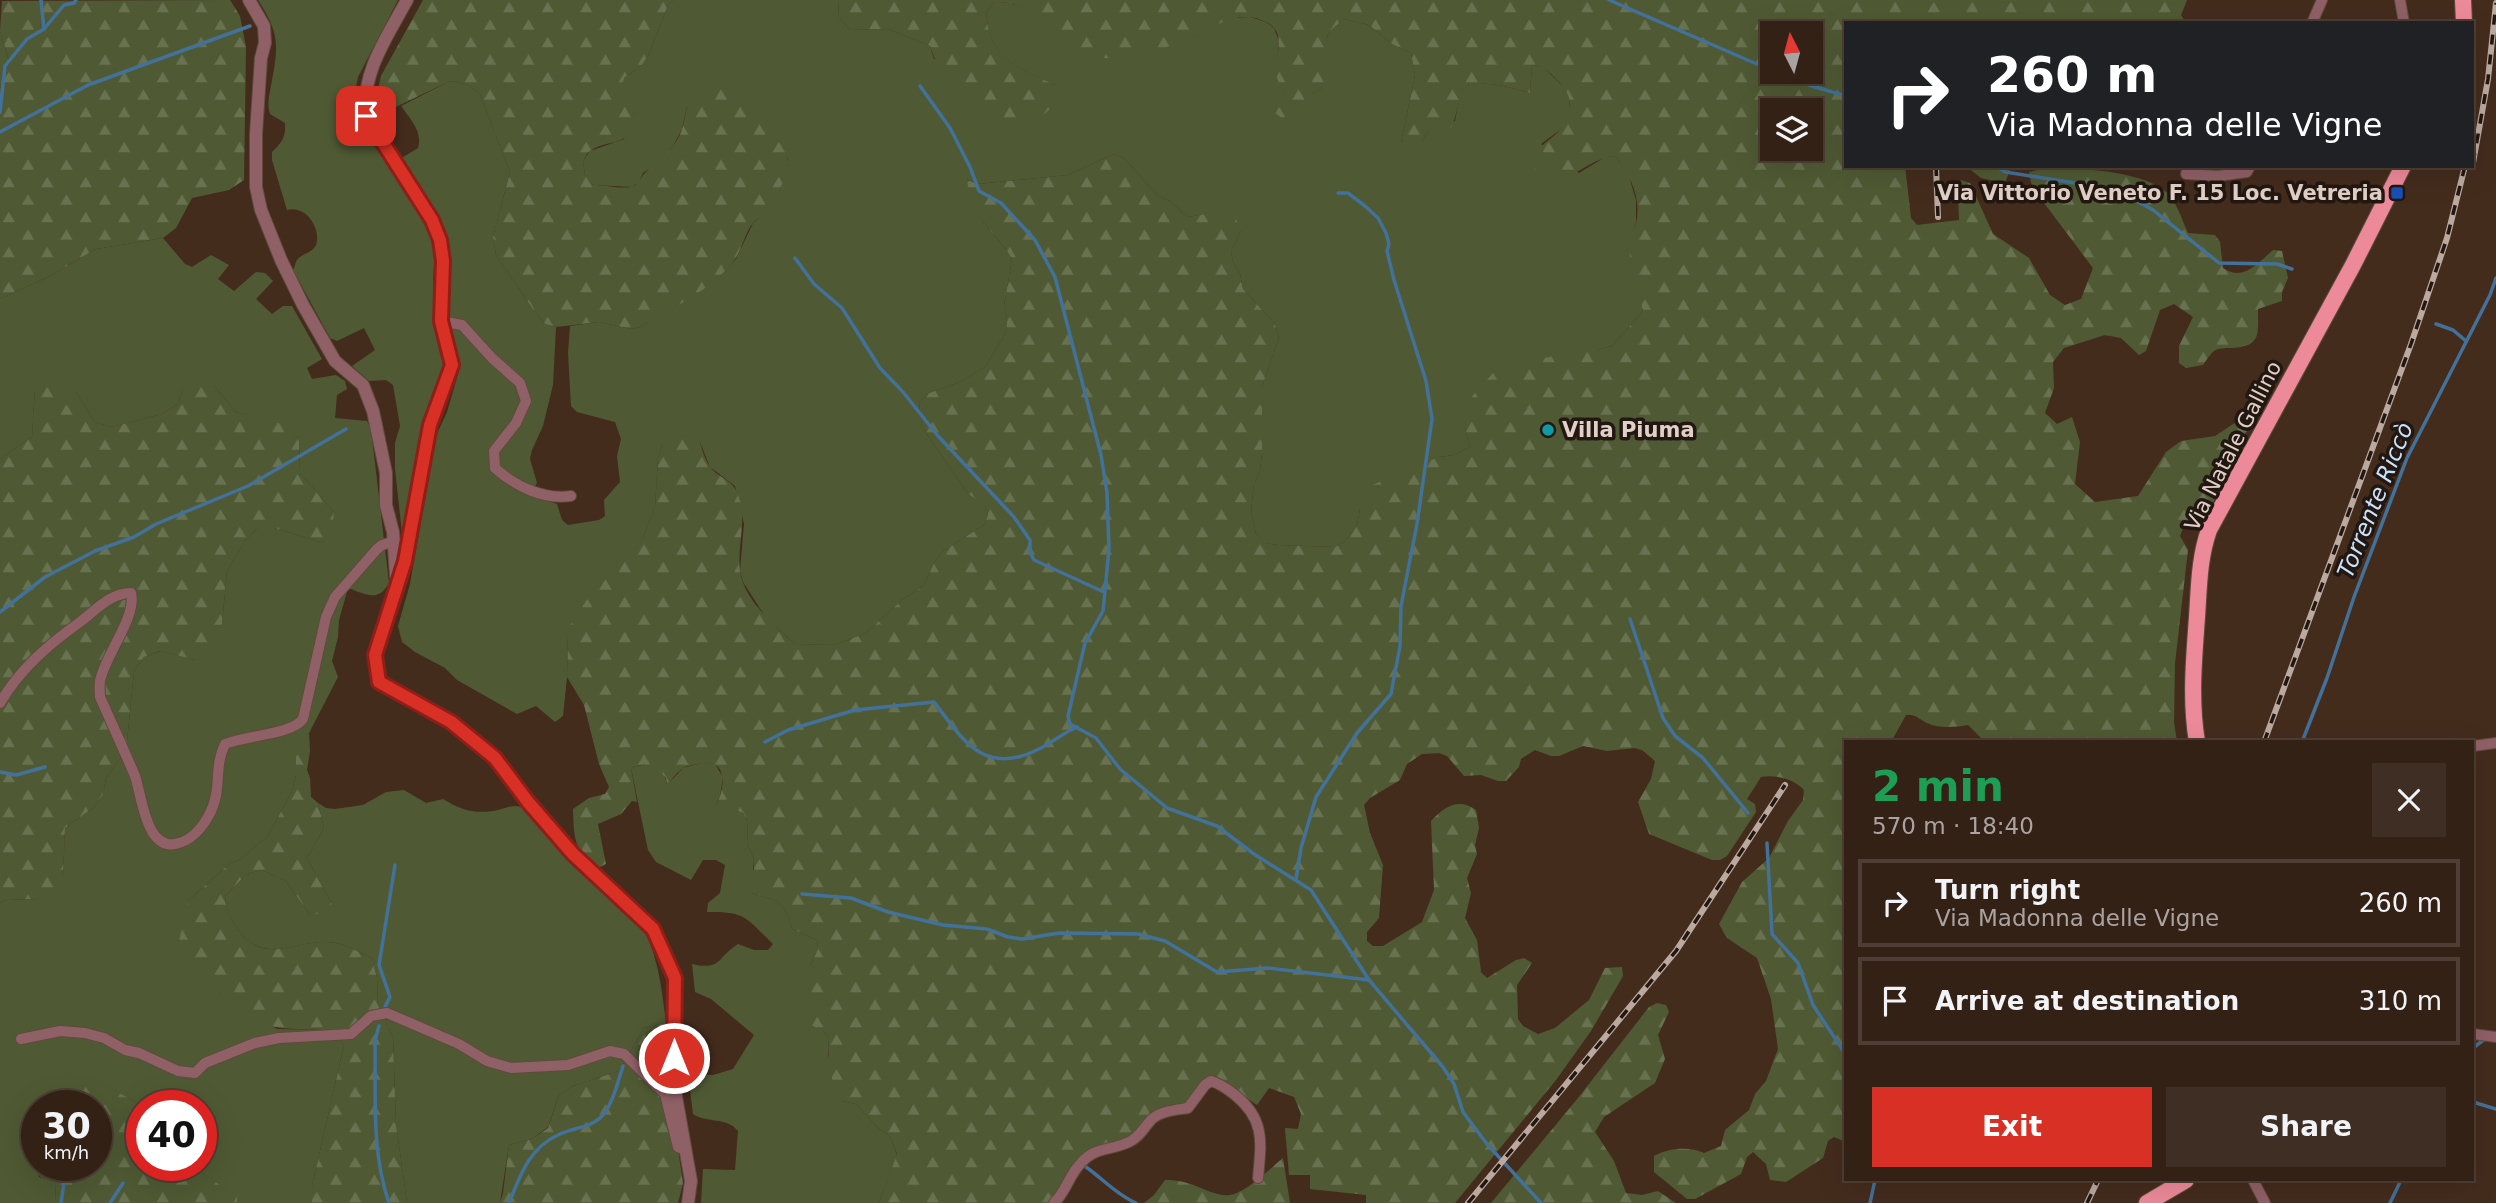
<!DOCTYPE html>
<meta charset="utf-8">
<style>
body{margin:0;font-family:"DejaVu Sans",sans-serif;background:#3e2e23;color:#f1f3f6;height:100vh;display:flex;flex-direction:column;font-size:26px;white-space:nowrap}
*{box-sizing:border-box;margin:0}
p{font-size:23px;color:#a9a3a1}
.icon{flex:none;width:38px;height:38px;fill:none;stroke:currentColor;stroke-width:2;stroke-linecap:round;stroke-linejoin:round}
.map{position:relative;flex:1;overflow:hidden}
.sheet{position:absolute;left:1844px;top:740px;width:630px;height:441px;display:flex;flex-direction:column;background:#332116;border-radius:0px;box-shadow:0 7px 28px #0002,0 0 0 2px #4e3e35}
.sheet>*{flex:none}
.guide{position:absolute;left:1844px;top:21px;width:630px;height:147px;border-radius:0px;box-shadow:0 7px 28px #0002,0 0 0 2px #4e3e35;background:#202124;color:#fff;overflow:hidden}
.needle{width:46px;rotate:354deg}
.tools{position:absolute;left:1760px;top:21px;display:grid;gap:14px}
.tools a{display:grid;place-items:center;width:63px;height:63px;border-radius:0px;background:#332116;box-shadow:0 7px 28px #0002,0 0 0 2px #4e3e35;font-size:35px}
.speed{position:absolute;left:21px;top:1090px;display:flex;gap:14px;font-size:35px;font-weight:700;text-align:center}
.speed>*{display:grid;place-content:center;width:91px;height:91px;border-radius:50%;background:#332116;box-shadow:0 7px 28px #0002,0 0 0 2px #4e3e35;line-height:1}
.speed small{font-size:18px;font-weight:400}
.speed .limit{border:10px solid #d22;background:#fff;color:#111}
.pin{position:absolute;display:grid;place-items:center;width:60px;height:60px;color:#fff;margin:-30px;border-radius:14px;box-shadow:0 4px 10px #0006}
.me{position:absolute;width:77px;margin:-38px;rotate:0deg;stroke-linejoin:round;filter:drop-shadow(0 0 5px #0008)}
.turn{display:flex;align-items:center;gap:24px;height:147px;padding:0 28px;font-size:32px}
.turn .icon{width:91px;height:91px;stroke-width:2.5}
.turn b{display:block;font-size:49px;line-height:60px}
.round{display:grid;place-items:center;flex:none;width:74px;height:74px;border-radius:0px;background:#3e2e23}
.head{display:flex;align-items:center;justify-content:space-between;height:119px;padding:0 28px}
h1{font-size:42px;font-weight:700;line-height:52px;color:#1e9e55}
.action{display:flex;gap:14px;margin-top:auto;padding:14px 28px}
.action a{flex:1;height:80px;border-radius:0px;background:#d93025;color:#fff;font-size:28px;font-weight:700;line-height:80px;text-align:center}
.action a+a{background:#3e2e23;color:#f1f3f6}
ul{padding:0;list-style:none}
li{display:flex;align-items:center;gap:21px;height:88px;margin:0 14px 10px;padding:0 14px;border:4px solid #4e3e35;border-radius:0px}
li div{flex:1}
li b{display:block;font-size:26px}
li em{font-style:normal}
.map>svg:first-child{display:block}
.grass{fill:#4f5a34}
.forest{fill:url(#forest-firs);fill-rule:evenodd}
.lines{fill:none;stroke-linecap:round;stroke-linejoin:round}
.stream{stroke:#42719a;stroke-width:3.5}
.minor-casing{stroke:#604a3c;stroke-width:12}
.tertiary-casing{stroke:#604a3c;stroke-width:14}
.primary-casing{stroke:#604a3c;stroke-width:18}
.minor{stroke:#906067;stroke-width:10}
.tertiary{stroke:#906067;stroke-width:12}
.primary{stroke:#ed8a9a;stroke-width:16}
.rail-casing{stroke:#bba99f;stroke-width:6}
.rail{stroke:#221711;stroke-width:3.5;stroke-dasharray:10;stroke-linecap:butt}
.route-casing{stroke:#8d1f18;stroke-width:18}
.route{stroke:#d93025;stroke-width:12}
.transit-dot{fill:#1a4fb4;stroke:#221711;stroke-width:2.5}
.culture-dot{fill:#0f9aa8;stroke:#221711;stroke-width:2.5}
.labels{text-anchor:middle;stroke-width:7;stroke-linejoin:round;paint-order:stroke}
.poi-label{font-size:21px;font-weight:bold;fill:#e0d0c7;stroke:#221711;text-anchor:end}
.street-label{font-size:21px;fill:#e0d0c7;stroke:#221711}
.water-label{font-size:23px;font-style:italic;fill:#c8e4fd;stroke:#221711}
</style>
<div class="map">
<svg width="2496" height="1203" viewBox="0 0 2496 1203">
<defs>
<pattern id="forest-firs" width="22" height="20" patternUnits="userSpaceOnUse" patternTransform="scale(1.75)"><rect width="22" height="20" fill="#4f5a34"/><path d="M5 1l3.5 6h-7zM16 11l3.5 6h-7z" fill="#687150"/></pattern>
</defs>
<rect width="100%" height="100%" fill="#442c1d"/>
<g class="grass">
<path d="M 258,0 L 398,0 L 358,77 L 356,87 L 360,121 L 429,227 L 435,253 L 433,279 L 436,314 L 444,364 L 421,435 L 403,542 L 395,469 L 395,443 L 400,426 L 393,385 L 386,380 L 369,381 L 352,366 L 375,350 L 364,328 L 337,341 L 330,338 L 293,270 C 295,267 295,263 297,260 C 303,252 316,253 317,241 C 319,224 304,205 287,210 L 272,160 L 272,152 C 282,142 286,137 285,123 L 270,114 C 267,104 269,96 271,86 C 278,47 281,35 258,0 Z"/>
<path d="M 673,0 L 838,0 L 839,17 L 850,30 L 888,29 L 930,46 L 934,59 L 1057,86 C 1017,66 991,63 986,13 L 994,2 C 1025,0 1045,24 1067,43 L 1193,37 L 1218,22 L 1235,18 L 1250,17 L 1266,22 L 1274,28 L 1279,41 L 1276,74 L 1284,92 L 1311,94 L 1321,89 L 1327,66 L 1326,40 L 1330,30 L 1345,19 L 1369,25 L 1392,44 L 1411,53 L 1415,75 L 1401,143 L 1422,141 L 1429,130 L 1455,121 L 1460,95 L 1466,86 C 1488,80 1508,87 1530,93 L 1532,65 L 1543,67 L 1568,91 L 1571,116 L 1564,127 L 1541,144 L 1579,173 L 1605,157 L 1615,156 L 1628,173 L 1636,200 L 1636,222 L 1630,244 L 1630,258 L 1643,311 L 1612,346 L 1598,350 L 1465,429 L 1470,447 L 1454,455 L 1439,457 L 1360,509 L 1357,525 L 1344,542 L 1335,547 L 1278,545 L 1264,543 L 1256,534 L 1251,511 L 1254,484 L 1260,471 L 1262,453 L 1262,387 L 1279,338 L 1275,324 L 1243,289 L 1240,274 L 1233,262 L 1231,251 L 1241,231 L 1204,214 L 1188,217 L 1170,201 L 1158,196 L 1124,158 L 1114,154 L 1068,175 L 977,184 L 967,179 L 984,223 L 1005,248 L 1012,259 L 1004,306 L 1007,318 L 1006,333 L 985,367 L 960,382 L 929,393 L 919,402 L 922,427 L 968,494 L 985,504 L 988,515 L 984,525 L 943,551 L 934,563 L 924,585 L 902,600 L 866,633 L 834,645 L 795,644 L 766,618 L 743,582 L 740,571 L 744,524 L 735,486 L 710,467 L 699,440 L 662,445 L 658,458 L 655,507 L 643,537 L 568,635 L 567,677 L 563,716 L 555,722 L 536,706 L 517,714 L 457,680 L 445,668 L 415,652 L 402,642 L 398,626 L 410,584 L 436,436 L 447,412 L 459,371 L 459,359 L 450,332 L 449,273 L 442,234 L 400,159 L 418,148 C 423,131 410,119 401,106 L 450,81 L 467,84 L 480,94 L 510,172 L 493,237 L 496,255 L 534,311 L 545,324 L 556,327 L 553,385 L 543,426 L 532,450 L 530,459 L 537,483 L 529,495 L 557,504 L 562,520 L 568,525 L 599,520 L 605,516 L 604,500 L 620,482 L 617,456 L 621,439 L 615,422 L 577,412 L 571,406 L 568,353 L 570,326 L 599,322 L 632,329 L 640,327 L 705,287 L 721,275 L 736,259 L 753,223 L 766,212 L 780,190 L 788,158 L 687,106 L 682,129 L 673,146 L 660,162 L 643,173 L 639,182 L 632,187 L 593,185 L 585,175 L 583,161 L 590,151 L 624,139 L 634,115 L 622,91 L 624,78 L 642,65 L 649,54 L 668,5 Z"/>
<polygon points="0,31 10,65 0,89"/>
<path d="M 163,238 L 185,264 L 192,267 L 211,255 L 229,265 L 218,279 L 234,291 L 256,272 L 265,273 L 273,281 L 256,299 L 272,314 L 283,306 L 292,306 L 322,359 L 307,368 L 312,379 L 336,375 L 345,381 L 347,389 L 337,395 L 335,418 L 367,421 L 371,429 L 389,583 C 378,603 365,594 348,588 L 339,620 L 338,637 L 332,661 L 338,677 L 309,733 L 296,742 L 296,775 L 292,791 L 268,836 L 242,858 L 227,866 L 188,901 L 217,988 L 226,1003 L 277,1029 L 330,1030 L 344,1045 L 312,1186 L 312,1203 L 237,1203 L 236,1196 L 191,1166 L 201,1166 L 201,1106 L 144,1106 L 112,1089 L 62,1090 L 56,1106 L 37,1106 L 37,1155 L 32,1162 L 39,1177 L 55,1182 L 56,1203 L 0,1203 L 0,903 L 6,900 L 39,899 L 63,877 L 65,828 L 93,808 L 103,795 L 106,778 L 126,751 L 134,671 L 144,657 L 161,651 L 195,660 L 222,624 L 227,571 L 245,541 L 257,528 L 274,528 L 323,543 L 334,512 L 300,473 L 299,439 L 287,426 L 236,412 L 214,386 L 183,387 L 178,404 L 162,414 L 111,427 L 95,422 L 76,392 L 35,389 L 32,437 L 0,459 L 0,299 L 50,276 L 96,249 Z"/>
<path d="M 706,762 L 715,764 L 723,777 L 720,796 L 716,805 L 743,813 L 748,821 L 747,843 L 754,859 L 751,893 C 779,902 784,899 792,929 L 817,940 L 818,949 L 810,966 L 823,1031 L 829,1037 L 828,1055 L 842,1101 L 856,1104 L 877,1127 L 890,1136 L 897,1155 L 879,1203 L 701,1203 L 703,1169 L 735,1170 L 738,1131 C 726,1116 708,1124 693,1114 L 688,1074 L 713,1075 L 733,1069 L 754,1035 L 711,999 L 695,992 L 692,964 C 722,971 717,957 738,944 L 754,950 L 768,950 L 773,944 C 746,918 746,911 707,912 L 708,903 L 720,893 L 725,865 L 716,860 L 703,860 L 691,880 L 656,862 L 648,850 L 631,768 C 647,761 665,766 667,785 L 683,768 Z"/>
<path d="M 404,790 L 426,803 L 443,799 C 459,809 473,814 493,811 C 509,808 509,804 527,808 L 641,924 C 658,954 662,990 666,1023 L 644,1028 L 619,1071 L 573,1086 L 559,1095 L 548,1127 L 532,1139 L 509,1145 L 500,1203 L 407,1203 L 396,1124 L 393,1038 L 378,1003 L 377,978 L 372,958 C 360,953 348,945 336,943 C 299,936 267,968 239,931 C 230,918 226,912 225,896 L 247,874 L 262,870 L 286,881 L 310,915 L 332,904 L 307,858 L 324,828 L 318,803 L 326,808 L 335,809 L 363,805 L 386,792 Z"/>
</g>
<g class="forest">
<polygon points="230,0 240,16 246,47 244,180 229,190 192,198 176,228 163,238 96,249 50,276 0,299 0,89 10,64 0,31 2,1"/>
<path d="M 423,0 L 673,0 L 668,5 L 649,54 L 642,65 L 624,78 C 620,100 635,104 634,119 C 631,149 605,138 589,152 C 586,154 585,158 583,161 L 585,175 L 593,185 C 604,185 621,189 631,187 C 639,185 641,176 646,172 C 662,158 677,147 683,126 C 686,115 686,100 696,91 C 704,84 723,87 733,86 L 789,142 C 788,166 783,194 766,213 C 762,217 756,219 753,223 C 744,234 742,251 733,262 C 710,291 672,308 640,327 L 632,329 L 599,322 L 556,327 L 545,324 L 534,311 L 496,255 L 493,237 L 510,172 L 480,94 L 467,84 L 450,81 L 379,115 L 373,109 L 381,76 Z"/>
<path d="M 838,0 L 2187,0 L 2181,15 L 2186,23 L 1846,23 L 1846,166 L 1905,166 L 1911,218 L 1917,225 L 1959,220 L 1958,188 L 1961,180 L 1970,183 L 1993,234 L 2029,258 L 2050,295 L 2065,305 L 2081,299 L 2093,268 L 2032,187 L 2029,172 C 2059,164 2140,170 2165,191 C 2176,200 2182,220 2188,233 L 2215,235 L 2220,242 L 2223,268 C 2243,282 2258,263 2273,250 L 2282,251 L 2288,278 L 2282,292 L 2282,301 L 2258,309 C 2258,336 2261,346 2231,348 C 2225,348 2218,348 2214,351 C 2210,354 2206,361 2203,365 L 2186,368 L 2179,363 L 2179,346 L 2193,317 L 2174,304 L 2160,310 L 2146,351 L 2139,355 L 2121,338 L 2105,335 L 2064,348 L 2053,362 L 2054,388 L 2045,413 L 2057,424 L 2072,417 L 2080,442 L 2075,484 L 2095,502 L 2138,496 L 2166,452 L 2181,441 L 2215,436 L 2244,417 L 2250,424 L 2210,509 L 2183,528 L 2180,536 L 2188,550 L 2175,663 L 2174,722 L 2177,742 L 1985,742 L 1968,725 C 1955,727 1940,729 1927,723 C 1918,719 1916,714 1906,715 L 1891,742 L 1846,742 L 1846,1142 L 1834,1137 L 1828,1141 L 1823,1158 L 1786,1182 L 1770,1180 L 1766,1164 L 1753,1152 L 1747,1157 L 1741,1174 L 1695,1199 L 1687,1199 L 1654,1172 L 1654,1156 C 1667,1148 1690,1146 1704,1153 L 1721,1146 L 1725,1130 L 1749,1110 L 1755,1094 L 1766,1081 L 1778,1049 L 1771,999 L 1757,958 L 1727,938 L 1719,924 L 1742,882 L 1769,858 L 1788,821 L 1803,800 L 1804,790 C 1795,779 1774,774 1761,777 L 1747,799 L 1755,804 L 1756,812 L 1727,856 L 1720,860 L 1712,860 L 1649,834 L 1638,802 L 1651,779 L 1655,761 L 1642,750 L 1634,748 L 1607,751 L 1583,746 L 1559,756 L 1551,756 L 1535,750 L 1521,759 L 1519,767 L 1506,781 L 1498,781 L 1481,775 L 1464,776 L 1447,756 L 1439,753 L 1422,754 L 1407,764 L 1400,780 L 1370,798 L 1364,805 L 1370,833 L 1383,865 L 1379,918 L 1367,932 L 1367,941 L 1373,946 L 1383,946 L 1422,922 L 1434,890 L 1431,821 C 1444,807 1458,797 1476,810 L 1479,828 L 1475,845 L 1477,854 L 1467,878 L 1471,893 L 1465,918 L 1477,940 L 1481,972 L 1487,978 L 1516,960 L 1524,958 L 1532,963 L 1517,985 L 1518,1019 L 1523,1026 L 1538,1034 L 1555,1028 L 1589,1000 L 1605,968 L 1622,967 L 1623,976 L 1591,1031 L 1556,1080 L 1455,1203 L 1366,1203 L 1366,1195 L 1310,1189 L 1310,1175 L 1289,1175 L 1285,1128 L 1298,1129 L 1301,1114 L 1294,1097 L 1269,1088 L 1257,1105 L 1214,1076 L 1206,1080 L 1189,1101 L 1131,1137 L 1096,1147 L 1049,1203 L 879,1203 L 897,1154 L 890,1136 L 877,1127 L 856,1104 L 842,1101 C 830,1085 827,1057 829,1037 L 823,1031 L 807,1023 L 810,966 L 818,949 L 817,940 L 792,929 C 784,899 779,902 751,893 L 748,878 L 754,869 L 754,859 L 747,843 L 748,821 L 743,813 L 737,811 L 718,811 L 716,805 C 726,787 728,756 698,764 C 693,765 686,766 682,769 C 676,773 671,780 667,786 L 666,778 C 655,766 647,761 631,768 L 637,802 L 632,801 L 621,814 L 598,824 L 606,864 L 598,868 C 573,852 574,835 573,809 L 589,798 L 605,794 L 609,787 L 599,764 L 584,705 L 567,677 L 568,635 L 571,624 L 586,601 L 643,537 L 655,507 L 658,458 L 662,445 L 670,436 L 683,434 L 699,440 C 702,448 704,458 709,465 C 719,481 735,477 740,501 C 746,525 737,547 740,571 C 743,599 776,627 795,644 L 834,645 L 866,633 L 902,600 L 924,585 L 934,563 L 943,551 L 984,525 L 988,515 L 985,505 L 968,494 L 922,427 L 919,402 L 929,393 L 960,382 L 985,367 L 1006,333 L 1007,318 L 1004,306 L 1012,259 L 1005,248 L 984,223 L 971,196 L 966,179 L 977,184 L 1068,175 L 1114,154 L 1124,158 L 1158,196 L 1170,201 L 1188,217 L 1204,214 L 1236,219 L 1241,231 L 1231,251 L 1233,262 L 1240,274 L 1243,289 L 1275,324 L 1279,338 L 1262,387 L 1262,453 L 1260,471 L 1254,484 L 1251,511 L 1256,534 L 1265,543 L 1278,545 L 1335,547 L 1344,542 L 1357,525 L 1360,509 L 1370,486 L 1439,457 L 1454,455 L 1470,447 L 1465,429 L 1469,400 L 1493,373 L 1516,362 L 1598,350 L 1612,346 L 1643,311 C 1638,290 1628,266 1630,245 C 1630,237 1634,230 1636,223 C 1642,198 1630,175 1615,156 C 1583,159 1576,188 1535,170 L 1532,156 C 1545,139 1572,129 1570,106 C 1569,95 1567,90 1559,82 C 1550,73 1545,66 1532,65 L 1530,93 C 1508,87 1489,80 1466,86 C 1456,100 1459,116 1449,130 L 1429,130 L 1422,141 L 1411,150 L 1401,143 L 1415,75 L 1411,53 L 1392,44 L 1369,25 L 1345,19 C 1316,39 1331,40 1327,67 C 1326,74 1323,82 1321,89 L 1311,94 L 1283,119 L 1274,112 L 1284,92 C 1281,86 1276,79 1276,72 C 1275,56 1287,34 1268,23 C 1240,8 1218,25 1193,37 C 1173,47 1127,60 1105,58 C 1100,57 1094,54 1090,52 C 1082,49 1072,47 1065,42 C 1041,25 1027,0 994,2 L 986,13 C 991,63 1018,66 1057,86 C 1052,108 1052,113 1029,121 C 1020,124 1012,126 1002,125 C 997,124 992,120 988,117 C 961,100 940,76 930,46 L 888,29 L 850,30 L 839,17 ZM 1773,33 L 1811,33 L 1811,72 L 1773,72 ZM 1773,110 L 1811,110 L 1811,149 L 1773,149 Z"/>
<polygon points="1966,166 2011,166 2011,167 2005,183 1981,178"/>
<polygon points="46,376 76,392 95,422 111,427 162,414 178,404 183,387 197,378 214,386 236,412 287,425 299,439 300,473 334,512 332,529 323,543 274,528 257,528 245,541 227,571 222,624 210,656 195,660 160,651 144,657 134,671 126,751 106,778 103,795 93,808 65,828 63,877 56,892 39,899 6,900 0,903 0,459 32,437 35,389"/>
<path d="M 309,733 L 310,751 L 307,770 L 310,778 L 311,797 L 318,803 L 324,828 L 307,858 L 332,904 L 323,913 L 310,915 L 286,881 L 262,870 L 247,874 L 225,896 C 226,911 230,918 239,931 C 267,968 298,936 336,943 C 348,945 360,953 372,958 L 377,978 L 378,1003 L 393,1038 L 396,1124 L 407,1203 L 312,1203 L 312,1186 L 344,1045 L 330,1030 C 294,1029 253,1032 226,1003 C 222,999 221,993 217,989 C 205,974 188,967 177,951 L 188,901 L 227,866 L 242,858 L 268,836 L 292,791 L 296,775 L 296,741 Z"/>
<polygon points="1657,1003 1666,1005 1669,1012 1658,1035 1665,1059 1655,1083 1604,1117 1595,1132 1614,1161 1626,1193 1642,1195 1658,1191 1676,1203 1491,1203 1578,1098 1649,1007"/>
<polygon points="666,1023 665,1062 683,1183 678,1203 500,1203 503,1193 509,1145 532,1139 548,1128 559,1095 573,1086 619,1071 644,1028"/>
<path d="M 80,1086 L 112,1089 L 144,1106 L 142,1106 L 142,1166 L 191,1166 L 237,1196 L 237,1203 L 56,1203 L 55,1182 C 41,1178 25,1172 37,1155 L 37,1166 L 96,1166 L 96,1106 L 56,1106 L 62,1090 Z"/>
<path d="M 1283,1158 L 1290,1203 L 1144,1203 L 1154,1195 L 1165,1180 C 1193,1180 1200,1191 1223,1195 C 1241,1199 1270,1168 1283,1158 Z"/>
</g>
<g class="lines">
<g class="stream">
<polyline points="41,0 44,29"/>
<polyline points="1609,0 1773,71"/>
<polyline points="1775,72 1812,86 1846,96"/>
<polyline points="920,86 950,128 970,167 979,191 1001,203 1035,240 1055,277 1101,455 1107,493 1109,549 1103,611 1085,643 1068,716 1070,724 1096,738 1120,769 1167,808 1217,826 1254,854 1311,890 1369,980 1443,1067 1454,1084 1463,1112 1487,1144 1541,1203"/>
<polyline points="0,112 5,66 27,39 44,29 64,5 74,3 76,0"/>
<polyline points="0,132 88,85 250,26"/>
<polyline points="1996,166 2005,172 2081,184 2137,201 2153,210 2219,263 2277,264 2292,269"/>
<polyline points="795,258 814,284 842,308 880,368 903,392 938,436 1014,517 1030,540 1030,552 1034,560 1104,592"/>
<polyline points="2436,324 2453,330 2466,341"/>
<polyline points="0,612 45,577 95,551 134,537 156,524 248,486 346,429"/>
<polyline points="1630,619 1663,718 1675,736 1703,758 1748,813"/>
<path d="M 765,742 L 788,730 L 855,710 L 934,702 C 964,741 984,777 1039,749 C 1053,742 1063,733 1077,727"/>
<polyline points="2302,742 2327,678 2354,597 2407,458 2490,295 2496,278"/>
<polyline points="0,772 16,775 45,767"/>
<polyline points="1767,843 1772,934 1798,963 1813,1005 1846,1055"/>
<polyline points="1296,879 1301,848 1316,797 1357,733 1391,694 1400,646 1401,606 1417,524 1432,419 1426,381 1394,280 1387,251 1389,244 1386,233 1378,218 1365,206 1348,193 1338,193"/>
<polyline points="802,894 851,898 888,912 943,925 987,929 1008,937 1022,939 1059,933 1138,934 1165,941 1217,972 1267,968 1369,980"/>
<polyline points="385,1007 390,997 379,965 395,865"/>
<path d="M 379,1026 L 375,1040 C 376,1094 371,1152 389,1203"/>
<polyline points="2473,1048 2486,1038"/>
<polyline points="2473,1102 2496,1109"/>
<polyline points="58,1106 61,1100"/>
<polyline points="57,1166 64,1183 61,1203"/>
<path d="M 1086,1167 C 1103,1179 1117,1195 1136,1203"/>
<polyline points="110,1203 123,1183"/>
<path d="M 509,1203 C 520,1176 529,1148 558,1135 C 571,1128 591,1128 602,1116 C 613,1104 618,1081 623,1066"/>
<polyline points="1870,1203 1875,1180"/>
<polyline points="2390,1203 2401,1180"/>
</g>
<defs>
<g id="minor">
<polyline points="2400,0 2404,23"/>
<polyline points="2312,23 2322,0"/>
<polyline points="2188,166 2186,174 2218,176 2247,172 2250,166"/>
<path d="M 441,321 L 462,325 L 492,358 L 520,383 L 526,401 L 516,423 L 494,451 L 495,468 C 515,486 543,500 571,496"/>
<path d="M 0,703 C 20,669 48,645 80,622 C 96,610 110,593 131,593 C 137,617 105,655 100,681 C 99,686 100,692 100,697 C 112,724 124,750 135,776 C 142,796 146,854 179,843 C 193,839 202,828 209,815 C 223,790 213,768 225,744 C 246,735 291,735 303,719 L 326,617 L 335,597 L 377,549 L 382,545 L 395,541"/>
<polyline points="2473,746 2496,743"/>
<polyline points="2473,1034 2496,1037"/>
<polyline points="21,1039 60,1031 85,1033 104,1038 125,1050 139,1053 178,1071 195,1073 205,1063 255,1043 279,1038 351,1034 371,1016 387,1013 459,1044 487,1061 511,1068 568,1065 610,1051 624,1054 665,1094 678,1147 686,1150"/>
<polyline points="2253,1180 2265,1203"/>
<path d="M 1054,1203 C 1066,1192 1069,1175 1081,1163 C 1096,1146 1111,1151 1129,1142 C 1140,1137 1144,1127 1152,1119 C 1161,1111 1176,1110 1188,1108 L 1205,1085 L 1211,1081 C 1221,1084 1227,1089 1235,1095 C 1266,1120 1261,1143 1258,1178"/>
</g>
<g id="tertiary">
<polyline points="249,0 264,26 265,43 261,58 256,134 256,187 261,210 281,260 303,305 335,361 363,385 373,411 386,473 386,505 393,532 396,576"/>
<path d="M 407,0 C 387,37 361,73 366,116 L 432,220 L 440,240 L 443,261 L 441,321 L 452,364 L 430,425 L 406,561 L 375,655 L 379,682 L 451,722 L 495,758 L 528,802 L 573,854 L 653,929 L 675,978 L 674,1085 L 691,1181 L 688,1203"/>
</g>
<g id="primary">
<polyline points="2463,0 2464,23"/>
<path d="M 2197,742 C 2190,700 2194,659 2197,617 C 2199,588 2199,558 2209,530 L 2353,265 L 2403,166"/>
<polyline points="2147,1203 2186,1180"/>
</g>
</defs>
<use href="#minor" class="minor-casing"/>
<use href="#tertiary" class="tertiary-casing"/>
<use href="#primary" class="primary-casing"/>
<use href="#minor" class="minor"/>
<use href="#tertiary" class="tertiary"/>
<use href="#primary" class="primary"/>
<defs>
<g id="rail">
<polyline points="2473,163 2488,79 2496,3"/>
<polyline points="1936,166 1938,217"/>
<polyline points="2264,742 2411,344 2447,238 2465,166"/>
<polyline points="1468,1203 1676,951 1785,785"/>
<polyline points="2087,1203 2098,1180"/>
</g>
</defs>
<use href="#rail" class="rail-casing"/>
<use href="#rail" class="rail"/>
</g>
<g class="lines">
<defs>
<polyline id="route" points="366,116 432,220 440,240 443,261 441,321 452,365 430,425 405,561 375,655 379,682 451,722 495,758 528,802 573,854 653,929 675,978 674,1058"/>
</defs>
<use href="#route" class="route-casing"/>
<use href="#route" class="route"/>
</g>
<rect class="transit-dot" x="2390" y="186" width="14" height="14" rx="3.5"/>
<circle class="culture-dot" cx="1548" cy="430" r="7"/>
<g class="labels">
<g class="poi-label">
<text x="2383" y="200">Via Vittorio Veneto F. 15 Loc. Vetreria</text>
<text x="1562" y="437" text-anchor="start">Villa Piuma</text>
</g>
<g class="street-label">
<text transform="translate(2233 446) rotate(-63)" y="7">Via Natale Gallino</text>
</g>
<g class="water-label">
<text transform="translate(2375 500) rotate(-68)" y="8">Torrente Riccò</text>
</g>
</g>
</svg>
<div class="tools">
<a><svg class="needle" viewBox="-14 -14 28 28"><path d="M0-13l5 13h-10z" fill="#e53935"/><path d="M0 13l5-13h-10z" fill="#a9a3a1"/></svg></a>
<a><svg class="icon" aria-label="layers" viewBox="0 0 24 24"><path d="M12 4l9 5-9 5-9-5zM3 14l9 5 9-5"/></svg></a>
</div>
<div class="speed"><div>30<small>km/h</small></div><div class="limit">40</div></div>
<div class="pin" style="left:366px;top:116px;background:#d93025"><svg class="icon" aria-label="arrive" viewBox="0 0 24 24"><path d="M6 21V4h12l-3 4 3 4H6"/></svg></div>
<svg class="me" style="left:674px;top:1058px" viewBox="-20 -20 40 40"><circle r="17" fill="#d93025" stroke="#fff" stroke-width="3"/><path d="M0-11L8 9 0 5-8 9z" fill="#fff"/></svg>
<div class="guide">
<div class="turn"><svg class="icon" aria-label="right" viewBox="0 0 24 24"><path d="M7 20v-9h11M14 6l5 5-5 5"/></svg><div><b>260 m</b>Via Madonna delle Vigne</div></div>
</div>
<section class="sheet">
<div class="head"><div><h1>2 min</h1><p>570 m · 18:40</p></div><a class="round"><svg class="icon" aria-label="close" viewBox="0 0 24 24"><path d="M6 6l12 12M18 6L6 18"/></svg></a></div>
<ul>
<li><svg class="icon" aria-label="right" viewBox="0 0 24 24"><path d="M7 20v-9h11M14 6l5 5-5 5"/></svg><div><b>Turn right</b><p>Via Madonna delle Vigne</p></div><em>260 m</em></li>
<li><svg class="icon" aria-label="arrive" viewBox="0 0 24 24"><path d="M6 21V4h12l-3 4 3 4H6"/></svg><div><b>Arrive at destination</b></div><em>310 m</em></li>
</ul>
<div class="action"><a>Exit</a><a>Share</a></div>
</section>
</div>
